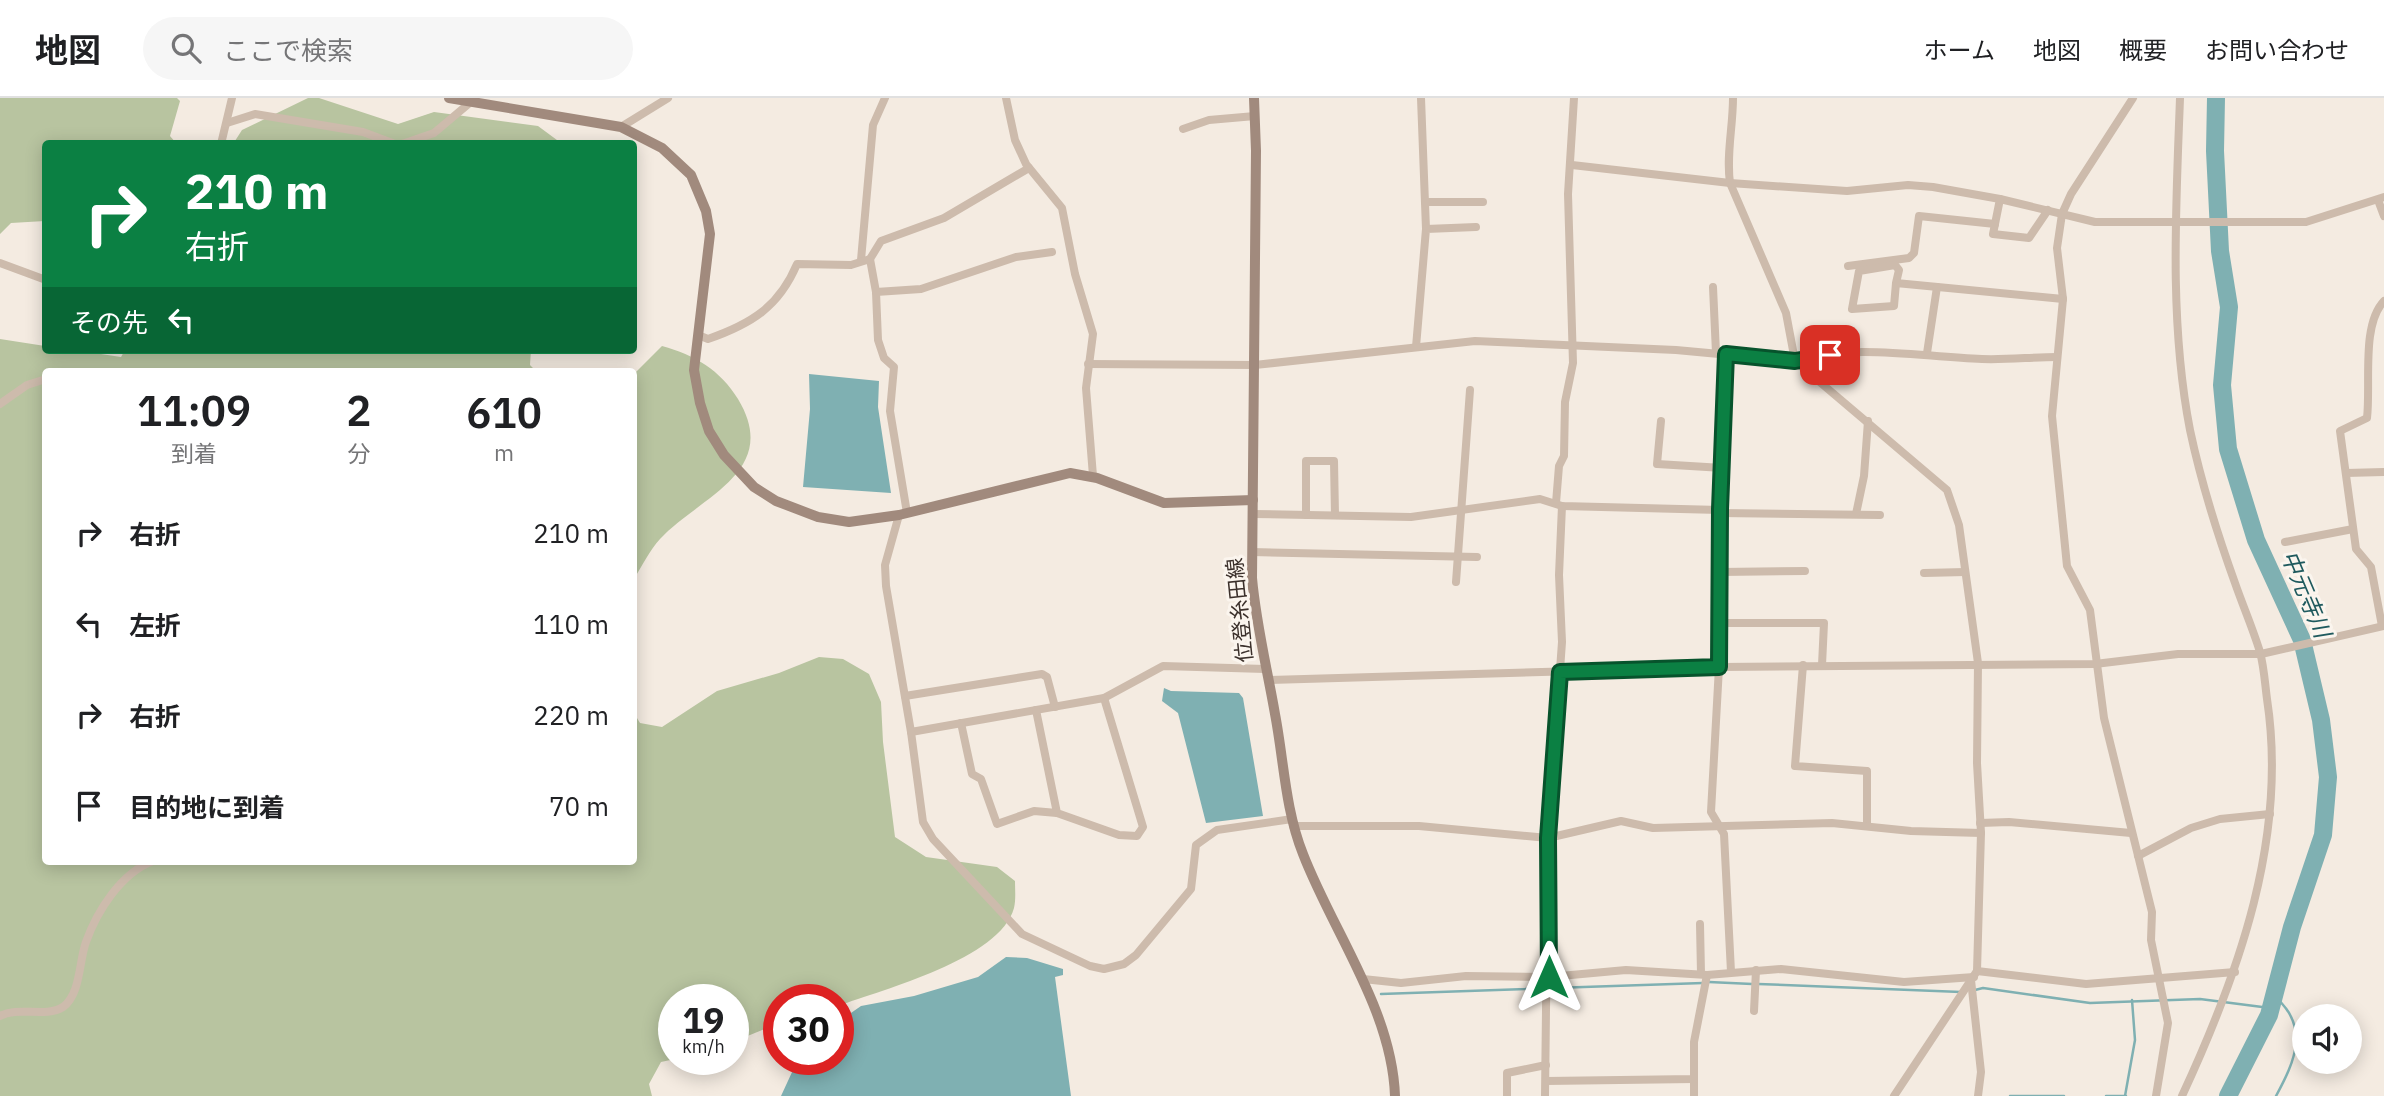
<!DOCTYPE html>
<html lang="ja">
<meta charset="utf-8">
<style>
body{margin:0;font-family:"IBM Plex Sans","Noto Sans JP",sans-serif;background:#f6f6f6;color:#202124;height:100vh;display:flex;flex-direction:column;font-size:26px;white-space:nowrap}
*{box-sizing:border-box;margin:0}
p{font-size:23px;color:#757577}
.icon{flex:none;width:38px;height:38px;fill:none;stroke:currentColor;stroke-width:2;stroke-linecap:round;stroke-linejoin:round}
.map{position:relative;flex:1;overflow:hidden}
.sheet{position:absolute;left:42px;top:270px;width:595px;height:497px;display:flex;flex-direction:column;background:#fff;border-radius:7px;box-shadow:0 4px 18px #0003}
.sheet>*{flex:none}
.guide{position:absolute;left:42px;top:42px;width:595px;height:214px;border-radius:7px;box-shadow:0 4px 18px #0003;background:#0b8043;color:#fff;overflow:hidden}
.tools{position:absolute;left:2292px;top:906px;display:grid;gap:14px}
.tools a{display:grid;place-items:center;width:70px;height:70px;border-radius:50%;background:#fff;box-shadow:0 4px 18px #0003;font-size:35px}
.speed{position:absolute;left:658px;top:886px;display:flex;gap:14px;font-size:35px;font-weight:700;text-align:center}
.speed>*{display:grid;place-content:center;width:91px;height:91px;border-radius:50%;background:#fff;box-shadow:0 4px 18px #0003;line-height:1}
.speed small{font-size:18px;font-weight:400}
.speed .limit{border:10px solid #d22;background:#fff;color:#111}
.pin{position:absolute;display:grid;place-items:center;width:60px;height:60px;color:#fff;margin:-30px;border-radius:14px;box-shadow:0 4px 10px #0006}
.me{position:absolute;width:77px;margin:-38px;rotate:0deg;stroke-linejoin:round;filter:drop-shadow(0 0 5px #0008)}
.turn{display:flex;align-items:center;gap:24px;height:147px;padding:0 28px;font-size:32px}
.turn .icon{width:91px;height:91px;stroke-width:2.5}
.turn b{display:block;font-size:49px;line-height:60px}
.then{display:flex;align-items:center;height:66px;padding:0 28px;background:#0003;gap:14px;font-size:26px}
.eta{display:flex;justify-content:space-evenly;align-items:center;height:119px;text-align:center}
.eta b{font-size:42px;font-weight:600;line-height:49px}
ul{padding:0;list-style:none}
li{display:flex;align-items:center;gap:21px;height:91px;padding:0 28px}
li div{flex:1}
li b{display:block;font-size:26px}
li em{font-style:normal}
header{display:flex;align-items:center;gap:42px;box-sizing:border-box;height:98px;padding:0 35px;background:#fff;border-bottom:2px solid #e0e0e0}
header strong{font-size:33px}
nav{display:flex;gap:38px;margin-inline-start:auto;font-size:24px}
.search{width:490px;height:63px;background:#f6f6f6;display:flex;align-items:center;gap:18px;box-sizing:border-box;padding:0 24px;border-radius:38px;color:#757577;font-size:26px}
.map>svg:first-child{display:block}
.green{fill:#b8c4a0}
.water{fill:#7fb0b2}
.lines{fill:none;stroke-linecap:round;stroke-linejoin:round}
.stream{stroke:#7fb0b2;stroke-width:2.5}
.river{stroke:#7fb0b2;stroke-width:18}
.street{stroke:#cdbbac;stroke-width:8}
.secondary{stroke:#a18a7d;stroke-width:10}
.route-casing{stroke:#07532c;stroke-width:18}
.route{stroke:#0b8043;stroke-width:12}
.labels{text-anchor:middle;stroke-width:6;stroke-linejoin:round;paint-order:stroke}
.street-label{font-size:21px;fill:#3b302b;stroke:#fbf5ee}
.water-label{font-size:23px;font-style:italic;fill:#1f5a5e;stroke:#fbf5ee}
</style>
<header>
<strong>地図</strong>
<div class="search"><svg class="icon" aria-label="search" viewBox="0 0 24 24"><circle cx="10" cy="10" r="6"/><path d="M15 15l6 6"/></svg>ここで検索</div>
<nav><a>ホーム</a><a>地図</a><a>概要</a><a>お問い合わせ</a></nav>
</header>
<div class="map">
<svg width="2384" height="998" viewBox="0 0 2384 998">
<rect width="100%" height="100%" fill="#f4ebe1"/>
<g class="green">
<polygon points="0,0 177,0 180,3 170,38 176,45 46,46 45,123 11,125 0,136"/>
<polygon points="308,0 319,0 398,26 434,14 538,28 561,45 233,46 242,32"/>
<path d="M 0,241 L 45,248 L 46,252 L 74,252 L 121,259 L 125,252 L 531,252 L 530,267 L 536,273 L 46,273 L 46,763 L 634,763 L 634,615 L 640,625 L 662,629 L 717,593 L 779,575 L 819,559 L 843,561 L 869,576 L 881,604 L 883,644 L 895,739 L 926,759 L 997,769 L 1015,783 C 1015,791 1016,802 1014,810 C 1000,861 884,891 838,908 L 838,901 L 779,901 L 779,925 L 733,944 L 733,901 L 674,901 L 675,961 L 661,964 L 649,986 L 652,998 L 0,998 Z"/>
<path d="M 662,248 C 695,257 720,272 738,301 C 782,374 699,399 660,441 C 650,452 642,468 634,481 L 634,276 Z"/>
</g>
<g class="water">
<polygon points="809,276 879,283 878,309 891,395 803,389 810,311"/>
<polygon points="1164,590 1171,593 1239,595 1243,600 1263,718 1206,725 1178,615 1162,603"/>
<polygon points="1006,859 1027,860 1063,871 1063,877 1055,879 1071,998 781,998 793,972 793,961 838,961 838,924 861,908 914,898 978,879"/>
</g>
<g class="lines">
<g class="stream">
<polyline points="1709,884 1752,886"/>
<polyline points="1758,886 1961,894"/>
<polyline points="1975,892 1983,890 2090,905 2200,901 2270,910"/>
<polyline points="1381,896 1703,885"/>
<path d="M 2273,897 C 2311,928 2295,963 2276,998"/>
<polyline points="2010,998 2064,998"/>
<polyline points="2106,998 2126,998"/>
<polyline points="2125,998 2135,942 2132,902"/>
</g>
<polyline class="river" points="2216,0 2215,53 2220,153 2229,209 2222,287 2228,351 2256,442 2302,542 2321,622 2328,679 2323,737 2292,829 2269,917 2228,998"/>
<g class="street">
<polyline points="1006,0 1015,42 1026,66 1062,110 1075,176 1093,236 1086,290 1093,378"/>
<polyline points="1421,0 1426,131"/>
<path d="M 1733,0 C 1733,29 1726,57 1730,85 L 1786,215 L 1795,263 L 1947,392 L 1959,427 L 1978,565 L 1977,665 L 1981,735 L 1977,873 L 1894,998"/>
<polyline points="2133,0 2071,96 2062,116 2057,150 2063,201 2052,318 2067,468 2090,512 2104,620 2152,814 2151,842 2168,925 2156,998"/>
<path d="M 2180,0 C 2176,110 2169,224 2190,332 C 2201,384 2217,435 2235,485 C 2243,508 2253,531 2260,554 C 2264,569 2265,586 2267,601 C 2288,739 2239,875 2182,998"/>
<polyline points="227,25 255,16 363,34 395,46"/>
<polyline points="621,29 668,0"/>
<polyline points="1183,31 1209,22 1255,18"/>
<polyline points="221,46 232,0"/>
<polyline points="402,46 434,35 472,3"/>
<polyline points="1572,67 1730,85 1847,93 1908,87 1933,89 2000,101 2095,124 2306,124 2384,99"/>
<polyline points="2000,101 1993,136 2029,140 2048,112"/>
<polyline points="2378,102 2384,118"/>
<polyline points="1425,104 1483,104"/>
<polyline points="870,161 881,143 944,120 1029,70"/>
<polyline points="861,162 873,27 885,0"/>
<polyline points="0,165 46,182"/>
<polyline points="1848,168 1909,160 1914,155 1919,118 1995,126"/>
<polyline points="1896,185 1899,172 1895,167 1859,173 1852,211 1894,208 1896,185 2063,201"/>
<polyline points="1713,189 1716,255"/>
<polyline points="876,194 921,191 1016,159 1052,154"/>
<path d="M 698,237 L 708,241 C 751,226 779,209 797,166 L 851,167 L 870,161 L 876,194 L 878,242 L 884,260 L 894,269 L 890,313 L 907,415"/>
<polyline points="1416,249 1426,131 1476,129"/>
<polyline points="1927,255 1937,189"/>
<polyline points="1726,256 1720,412 1719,569 1711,714 1724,736 1731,874"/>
<path d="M 1088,266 L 1255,267 L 1475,243 L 1676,252 L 1795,263 C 1856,245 1920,259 1982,261 C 2007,262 2032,259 2057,259"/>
<polyline points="0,306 27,287 46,281"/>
<polyline points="1661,323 1657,366 1723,370"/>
<polyline points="2346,375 2384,374"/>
<polyline points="1556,405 1559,368 1564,358 1565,304 1573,265 1568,96 1574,0"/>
<polyline points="1720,415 1880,417"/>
<polyline points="1253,416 1411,419 1540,401 1562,408 1720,412"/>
<polyline points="1856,416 1864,378 1868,323"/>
<polyline points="899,417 885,467 886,488 911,634 1104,600 1163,568 1265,571"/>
<polyline points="1306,417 1306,363 1334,363 1335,417"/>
<polyline points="2285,444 2353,431"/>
<polyline points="1252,454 1477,459"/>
<polyline points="1720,474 1805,473"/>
<polyline points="1924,475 1965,474"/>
<polyline points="1456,484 1470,292"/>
<polyline points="1719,525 1824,525 1822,567"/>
<path d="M 2382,528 L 2371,469 L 2356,451 L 2340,333 L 2367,320 C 2371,286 2361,227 2384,203"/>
<polyline points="1803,567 1795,668 1867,673 1867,728"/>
<polyline points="1268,582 1719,569 2095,566 2178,556 2261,556 2384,528"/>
<polyline points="905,598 1042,576 1047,579 1055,609"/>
<polyline points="1036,612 1057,715 1119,737 1137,738 1143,729 1104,600"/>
<polyline points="961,625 972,676 981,681 997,726 1034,713 1057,715"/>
<polyline points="911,634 923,724 933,741 1022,836 1090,868 1104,871 1124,866 1136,857 1191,791 1196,747 1217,732 1292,721"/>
<polyline points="1980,725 2009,724 2131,735"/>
<polyline points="1293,728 1419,728 1548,740 1621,723 1653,730 1832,725 1911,733 1981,735"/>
<polyline points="2138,758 2191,730 2220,721 2270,716"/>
<polyline points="1700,826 1701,876"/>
<polyline points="1977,873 2086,886 2235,874"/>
<polyline points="1363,881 1401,885 1466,878 1549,879 1626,872 1707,877 1781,871 1904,884 1974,879"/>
<polyline points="1971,882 1981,974 1978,998"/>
<polyline points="1754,913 1756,872"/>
<path d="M 0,918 C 19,908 45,920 63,909 C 81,896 79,862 86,844 C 97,813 121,775 153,763"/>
<polyline points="1694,981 1694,998"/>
<polyline points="1546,983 1694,981 1694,944 1707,877"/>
<polyline points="1507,998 1507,975 1546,967"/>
<polyline points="1545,998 1548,740 1562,544 1559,477 1562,408"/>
</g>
<g class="secondary">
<polyline points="449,0 621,29 662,50 691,77 706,113 710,136 694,272 700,305 709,333 724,357 754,389 776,403 818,419 849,424 899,417 1070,375 1097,380 1164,405 1253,402"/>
<path d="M 1254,0 L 1256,53 L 1252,480 C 1256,526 1267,570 1275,616 C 1284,663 1285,711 1303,756 C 1333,834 1392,912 1395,998"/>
</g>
</g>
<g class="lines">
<defs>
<polyline id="route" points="1549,879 1548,740 1560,574 1719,569 1720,411 1726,256 1795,263 1830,257"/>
</defs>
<use href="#route" class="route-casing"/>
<use href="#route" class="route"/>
</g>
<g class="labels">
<g class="street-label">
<text transform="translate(1240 512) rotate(-96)" y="7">位登糸田線</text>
</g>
<g class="water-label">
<text transform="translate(2306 496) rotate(67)" y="8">中元寺川</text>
</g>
</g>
</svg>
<div class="tools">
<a><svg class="icon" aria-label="sound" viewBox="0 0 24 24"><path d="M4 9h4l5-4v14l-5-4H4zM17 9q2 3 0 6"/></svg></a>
</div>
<div class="speed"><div>19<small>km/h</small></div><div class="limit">30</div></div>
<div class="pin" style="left:1830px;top:257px;background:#d93025"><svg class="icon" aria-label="arrive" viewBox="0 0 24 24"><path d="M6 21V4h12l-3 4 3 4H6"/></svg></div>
<svg class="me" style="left:1549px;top:879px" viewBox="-20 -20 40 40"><path d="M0-17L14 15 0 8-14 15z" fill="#0b8043" stroke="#fff" stroke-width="4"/></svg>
<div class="guide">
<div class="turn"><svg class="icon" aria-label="right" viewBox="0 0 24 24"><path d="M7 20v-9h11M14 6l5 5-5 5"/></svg><div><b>210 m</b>右折</div></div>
<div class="then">その先<svg class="icon" aria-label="left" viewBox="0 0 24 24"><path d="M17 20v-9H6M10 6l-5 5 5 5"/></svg></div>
</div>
<section class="sheet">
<div class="eta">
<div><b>11:09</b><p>到着</p></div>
<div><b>2</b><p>分</p></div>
<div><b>610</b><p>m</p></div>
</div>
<ul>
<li><svg class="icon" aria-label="right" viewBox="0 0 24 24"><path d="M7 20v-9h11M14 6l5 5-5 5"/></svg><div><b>右折</b></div><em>210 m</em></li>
<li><svg class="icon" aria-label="left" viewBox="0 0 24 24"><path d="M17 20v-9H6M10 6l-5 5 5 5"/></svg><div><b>左折</b></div><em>110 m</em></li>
<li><svg class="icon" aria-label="right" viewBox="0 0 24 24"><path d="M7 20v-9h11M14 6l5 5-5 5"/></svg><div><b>右折</b></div><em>220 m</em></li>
<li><svg class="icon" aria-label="arrive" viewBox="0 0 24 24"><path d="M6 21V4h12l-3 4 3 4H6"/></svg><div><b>目的地に到着</b></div><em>70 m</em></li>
</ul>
</section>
</div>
